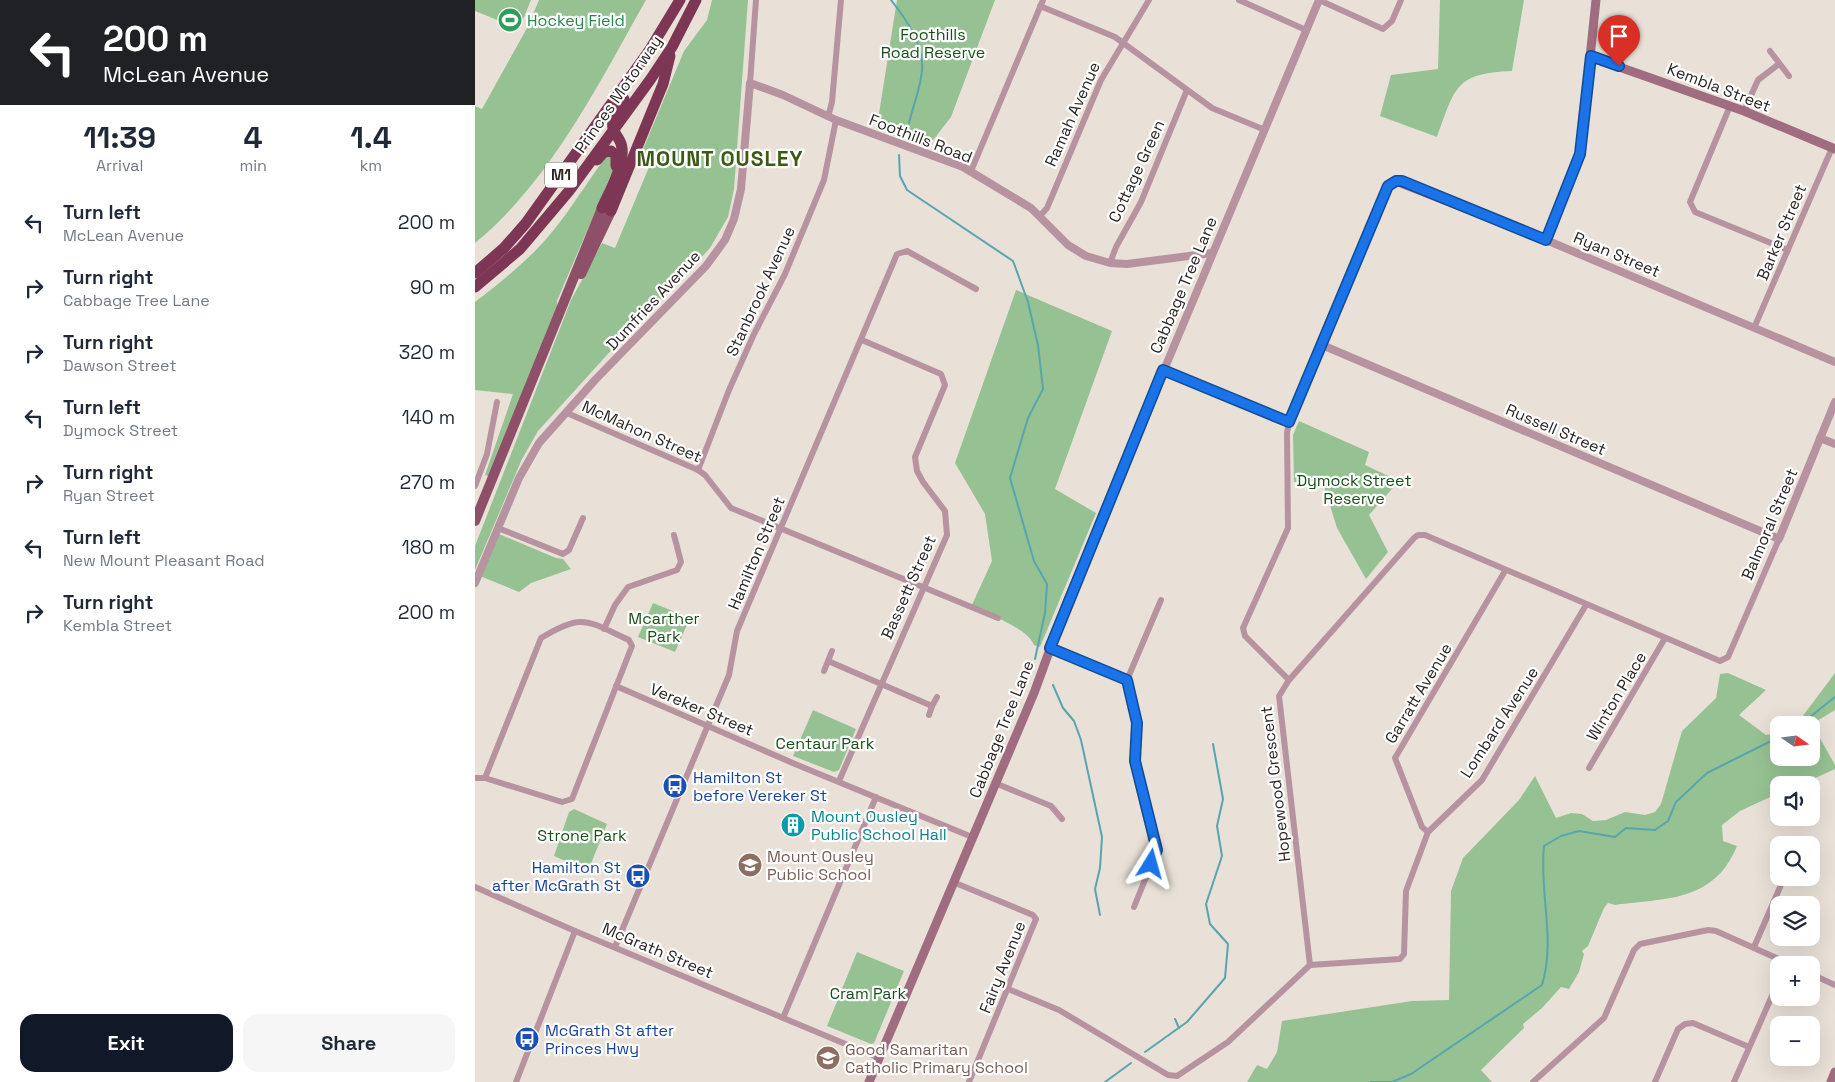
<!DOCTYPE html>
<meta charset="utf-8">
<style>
body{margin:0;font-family:"Space Grotesk",sans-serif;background:#f6f6f7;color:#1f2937;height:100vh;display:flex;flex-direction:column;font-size:19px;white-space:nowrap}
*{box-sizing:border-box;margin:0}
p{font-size:16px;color:#747a83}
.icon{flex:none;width:28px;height:28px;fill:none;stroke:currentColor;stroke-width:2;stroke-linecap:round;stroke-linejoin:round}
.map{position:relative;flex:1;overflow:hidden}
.panel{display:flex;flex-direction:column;background:#fff;width:475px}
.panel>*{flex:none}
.top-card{background:#202124;color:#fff;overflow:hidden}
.needle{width:32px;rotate:104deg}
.buttons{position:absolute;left:1295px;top:716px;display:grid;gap:10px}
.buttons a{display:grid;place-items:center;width:50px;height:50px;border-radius:10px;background:#fff;box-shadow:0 5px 20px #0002;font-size:25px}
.pin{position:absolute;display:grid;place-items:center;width:42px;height:42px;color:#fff;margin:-51px -21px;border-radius:50% 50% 50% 0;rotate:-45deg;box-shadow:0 0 5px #0007}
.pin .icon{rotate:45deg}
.me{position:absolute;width:55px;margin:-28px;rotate:8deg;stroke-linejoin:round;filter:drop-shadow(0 0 4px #0008)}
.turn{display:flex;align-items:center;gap:18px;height:105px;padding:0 20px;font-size:22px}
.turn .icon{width:65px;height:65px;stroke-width:2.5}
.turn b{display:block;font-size:35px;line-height:42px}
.eta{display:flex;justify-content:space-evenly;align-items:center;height:85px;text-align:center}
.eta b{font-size:30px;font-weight:800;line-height:35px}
.cta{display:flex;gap:10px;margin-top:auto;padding:10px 20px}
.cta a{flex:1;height:58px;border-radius:15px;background:#111827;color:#fff;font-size:20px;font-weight:800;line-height:58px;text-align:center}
.cta a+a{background:#f6f6f7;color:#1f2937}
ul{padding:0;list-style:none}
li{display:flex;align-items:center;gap:15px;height:65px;padding:0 20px}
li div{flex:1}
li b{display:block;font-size:19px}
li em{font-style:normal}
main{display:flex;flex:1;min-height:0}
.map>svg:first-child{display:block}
.green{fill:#96c293}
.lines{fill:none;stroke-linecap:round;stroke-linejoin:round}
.stream{stroke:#58a5ae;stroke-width:2}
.minor{stroke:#b793a0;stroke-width:6}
.tertiary{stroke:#b793a0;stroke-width:8}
.secondary{stroke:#a06c80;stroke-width:9}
.primary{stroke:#8e5069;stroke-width:10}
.motorway{stroke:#7d3755;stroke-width:11}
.route-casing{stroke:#114b97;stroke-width:12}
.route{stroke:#1a73e8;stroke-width:9}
.labels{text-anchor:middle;stroke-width:4.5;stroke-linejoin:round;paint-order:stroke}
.shield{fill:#fff;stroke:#696764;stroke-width:1}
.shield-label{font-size:15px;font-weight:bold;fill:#292622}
.leisure-label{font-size:16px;fill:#27864d;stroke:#fff;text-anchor:start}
.park-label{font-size:16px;fill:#165017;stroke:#fff}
.street-label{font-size:16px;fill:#292622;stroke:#fff}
.transit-label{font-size:16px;fill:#164399;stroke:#fff;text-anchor:start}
.culture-label{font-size:16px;fill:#0d838f;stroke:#fff;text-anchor:start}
.education-label{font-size:16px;fill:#785e54;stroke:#fff;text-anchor:start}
.district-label{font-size:21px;font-weight:bold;letter-spacing:1px;fill:#3c5a16;stroke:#fff}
</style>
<main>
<section class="panel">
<div class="top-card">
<div class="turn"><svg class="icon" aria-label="left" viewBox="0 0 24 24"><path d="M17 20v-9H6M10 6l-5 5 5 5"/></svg><div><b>200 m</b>McLean Avenue</div></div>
</div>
<div class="eta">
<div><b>11:39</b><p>Arrival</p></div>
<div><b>4</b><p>min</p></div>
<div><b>1.4</b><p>km</p></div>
</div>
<ul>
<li><svg class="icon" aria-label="left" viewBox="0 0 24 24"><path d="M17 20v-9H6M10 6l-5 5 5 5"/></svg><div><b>Turn left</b><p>McLean Avenue</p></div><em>200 m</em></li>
<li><svg class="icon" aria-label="right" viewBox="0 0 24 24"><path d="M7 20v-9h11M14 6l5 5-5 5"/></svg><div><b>Turn right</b><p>Cabbage Tree Lane</p></div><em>90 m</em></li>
<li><svg class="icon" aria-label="right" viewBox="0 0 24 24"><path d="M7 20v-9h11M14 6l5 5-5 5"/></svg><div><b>Turn right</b><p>Dawson Street</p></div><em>320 m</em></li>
<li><svg class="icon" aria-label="left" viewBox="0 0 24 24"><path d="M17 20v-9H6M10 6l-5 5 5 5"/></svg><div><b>Turn left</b><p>Dymock Street</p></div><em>140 m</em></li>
<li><svg class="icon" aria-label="right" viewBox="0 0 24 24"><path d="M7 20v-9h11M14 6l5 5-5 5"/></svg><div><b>Turn right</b><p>Ryan Street</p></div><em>270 m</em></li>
<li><svg class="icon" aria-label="left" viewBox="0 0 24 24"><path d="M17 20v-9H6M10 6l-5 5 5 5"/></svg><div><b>Turn left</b><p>New Mount Pleasant Road</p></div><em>180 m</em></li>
<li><svg class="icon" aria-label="right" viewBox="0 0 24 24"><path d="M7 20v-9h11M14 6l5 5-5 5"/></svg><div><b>Turn right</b><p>Kembla Street</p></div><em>200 m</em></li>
</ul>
<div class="cta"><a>Exit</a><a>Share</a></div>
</section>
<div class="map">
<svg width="1360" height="1082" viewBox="0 0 1360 1082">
<rect width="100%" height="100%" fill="#e9e1d8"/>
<g class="green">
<polygon points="0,0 56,0 44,29 0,11"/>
<path d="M 64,0 L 171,0 C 124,83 75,182 0,243 L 0,106 L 7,109 L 52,28 Z"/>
<polygon points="237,0 273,0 259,189 253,217 235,248 197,289 151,334 63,431 47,459 0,570 0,546 96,300 127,243 140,248 177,160 166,154 209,51 232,20"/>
<polygon points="422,0 520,0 476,117 455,144 402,126"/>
<path d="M 965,0 L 1049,0 L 1037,71 C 980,73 980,88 962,137 L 905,116 L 916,75 L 963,69 Z"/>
<path d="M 136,155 L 138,170 L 82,301 L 83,312 L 15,477 L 10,475 L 38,394 L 0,390 L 0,302 C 21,286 42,269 61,250 C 88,223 107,189 130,158 Z"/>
<path d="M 541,290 L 637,331 L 580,489 L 621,513 L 565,647 L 559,645 C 553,628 513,614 496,607 L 517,561 L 510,514 L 480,463 Z"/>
<polygon points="824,421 894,452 890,465 924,481 894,515 913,552 891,579 862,528 848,483 819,482 818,435"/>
<polygon points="24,534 81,558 88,559 96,569 56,583 44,592 5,576"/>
<polygon points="178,603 215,618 200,652 163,637"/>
<path d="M 1253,673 L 1291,690 L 1264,715 L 1291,735 L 1304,732 L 1304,758 L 1336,758 L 1336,725 L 1316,725 L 1327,717 L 1360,673 L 1360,710 L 1337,724 L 1360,765 L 1360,769 L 1325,785 L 1304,785 L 1304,793 L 1265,811 L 1247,825 L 1248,841 L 1262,846 C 1239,902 1192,898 1140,905 L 1133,903 L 1129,908 L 1113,946 L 1107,951 L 1109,954 L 1104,972 L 1094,989 L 1086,987 L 1067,1008 L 1048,1024 L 1049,1028 L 1006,1070 L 1017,1082 L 772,1082 L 782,1065 L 792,1069 L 802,1052 L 807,1021 L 937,1001 L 974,1000 L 976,891 L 988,858 L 1044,800 L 1060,776 L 1081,818 L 1096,813 L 1107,814 L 1118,821 L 1131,820 L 1150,812 L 1170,815 L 1180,812 L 1186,804 L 1207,731 L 1241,698 L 1245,674 Z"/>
<polygon points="338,710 381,729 364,770 359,772 318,756"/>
<polygon points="99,809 132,824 113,871 79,856 94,812"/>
<polygon points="382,952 429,971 399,1043 396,1044 352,1026"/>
</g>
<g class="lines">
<g class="stream">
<path d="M 416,0 C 431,19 449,45 447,70 C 446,87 438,106 434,123"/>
<polyline points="424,155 425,176 432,190 538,261 553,302 563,345 568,389 553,418 535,478 559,561 572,584 570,613 560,659"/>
<polyline points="578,685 588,708 599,721 606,740 627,837 625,868 620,889 625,915"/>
<polyline points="1325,725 1360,697"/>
<polyline points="700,1019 704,1028"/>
<polyline points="670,1052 712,1022 750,978 753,944 735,924 731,904 747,856 742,826 748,799 738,744"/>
<polyline points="630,1082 656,1063"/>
<path d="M 896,1082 L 917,1082 L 936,1074 L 1067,985 C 1081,939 1064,893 1069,846 L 1086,836 L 1104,831 L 1140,837 L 1151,828 L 1180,830 L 1193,821 L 1201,802 L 1232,773 L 1304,737"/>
</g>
<g class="minor">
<polyline points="764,0 831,30"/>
<polyline points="844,0 908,29 917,21 926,0"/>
<polyline points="565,6 640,37 737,108 790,130"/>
<polyline points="1295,51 1314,76"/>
<polyline points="275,83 281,0"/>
<polyline points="1255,106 1215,202 1220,212 1313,250"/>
<polyline points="1269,111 1283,80 1304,64"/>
<polyline points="353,117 357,102 366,0"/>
<polyline points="496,171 568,0"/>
<polyline points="565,216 572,208 626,80 674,0"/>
<polyline points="635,263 641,247 666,202 712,90"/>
<polyline points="1279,328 1357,148"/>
<polyline points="92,413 223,470 230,475 256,508 523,618"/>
<polyline points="814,422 812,433 813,528 768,628 770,636 814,680"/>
<polyline points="223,470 254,390 279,334 310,274 349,180 361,120"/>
<polyline points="0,486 12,454 22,402"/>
<polyline points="23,528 88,554 94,550 108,518"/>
<polyline points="129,629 140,605 153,587 202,570 206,562 199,535"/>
<polyline points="575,648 652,680 686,600"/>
<polyline points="353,661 357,651"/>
<polyline points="349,671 353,661 457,706 454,715"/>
<polyline points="652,680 662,723 660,761 682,850 659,907"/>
<polyline points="141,686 320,764 497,837"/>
<polyline points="457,706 462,697"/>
<polyline points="1114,768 1190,638"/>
<path d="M 0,778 L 10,778 L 87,802 L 97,799 L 157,646 L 154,640 C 112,621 108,612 66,638 L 10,778"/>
<polyline points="364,781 472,535 470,511 448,482 442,471 440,457 470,385 466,374 387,340"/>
<polyline points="520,783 576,806 587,819"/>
<polyline points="953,832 947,827 920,758 1030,571"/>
<polyline points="478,882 558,915 561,919 494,1082"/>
<polyline points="0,887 100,931"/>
<polyline points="140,947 254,675 262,631 422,254 432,251 501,289"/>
<polyline points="1279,947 1309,878"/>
<polyline points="835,965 804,696 814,680 939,538 943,535 950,535 1245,661 1253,657 1304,539"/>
<polyline points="835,965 925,959 929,954 931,891 953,832 1007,780 1111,605"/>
<polyline points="1336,974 1360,985"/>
<polyline points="533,989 584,1010 693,1075 702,1076 753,1042 835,965"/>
<polyline points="308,1018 401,797"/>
<polyline points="41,1082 100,931 404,1058"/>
<polyline points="1058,1082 1129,1018 1159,950 1165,944 1233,930 1241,931 1317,965"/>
<polyline points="1180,1082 1203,1029 1210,1024 1218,1023 1274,1047"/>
<polyline points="1259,1082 1304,980"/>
</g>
<g class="tertiary">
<polyline points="1071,240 1360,362"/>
<polyline points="847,345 1304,539 1360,402"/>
<polyline points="689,370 844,0"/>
<polyline points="1345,438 1360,444"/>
<polyline points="0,583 44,478 64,443 120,380 231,266 250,240 259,219 266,189 275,83 308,95 361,120 488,167 556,208 593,245 611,256 635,263 652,264 737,253"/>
</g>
<g class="secondary">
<polyline points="1116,57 1269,111 1360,149"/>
<polyline points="394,1082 559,693 593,600 689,370 814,422 913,186 921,181 1071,240 1105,154 1121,0"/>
<polyline points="1356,1082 1360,1072"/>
</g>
<g class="primary">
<polyline points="106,274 136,211"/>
<polyline points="0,521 127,208"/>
</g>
<g class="motorway">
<polyline points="122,160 129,152 136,151 141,155 141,166"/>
<path d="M 127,208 C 134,192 145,174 147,156 C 150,128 123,139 149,99"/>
<polyline points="136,211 188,84 195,56"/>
<polyline points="0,273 29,248 51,223 174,51 205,0"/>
<polyline points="0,287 45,249 94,191 175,80 197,47 221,0"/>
</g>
</g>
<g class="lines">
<defs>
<polyline id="route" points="676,864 682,850 660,761 662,723 652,680 575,648 688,370 814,422 913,186 921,181 927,181 1071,240 1105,154 1116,56 1144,66"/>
</defs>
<use href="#route" class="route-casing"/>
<use href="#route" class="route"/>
</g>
<defs>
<symbol id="stadium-disc" viewBox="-11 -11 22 22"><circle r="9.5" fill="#2e9e5b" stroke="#fff"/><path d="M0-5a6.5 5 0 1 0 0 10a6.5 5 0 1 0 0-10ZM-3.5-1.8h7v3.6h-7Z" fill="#fff"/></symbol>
<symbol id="bus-disc" viewBox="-11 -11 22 22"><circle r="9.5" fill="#1a4fb4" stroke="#fff"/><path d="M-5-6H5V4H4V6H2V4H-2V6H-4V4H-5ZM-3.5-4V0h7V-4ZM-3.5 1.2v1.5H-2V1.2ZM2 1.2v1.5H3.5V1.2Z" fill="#fff"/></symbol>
<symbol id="building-disc" viewBox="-11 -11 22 22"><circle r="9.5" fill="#0f9aa8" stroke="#fff"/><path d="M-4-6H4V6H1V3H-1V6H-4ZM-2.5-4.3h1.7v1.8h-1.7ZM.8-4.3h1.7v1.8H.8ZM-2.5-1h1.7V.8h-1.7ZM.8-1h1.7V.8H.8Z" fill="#fff"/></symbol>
<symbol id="school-disc" viewBox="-11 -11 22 22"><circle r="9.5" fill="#8d6e63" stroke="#fff"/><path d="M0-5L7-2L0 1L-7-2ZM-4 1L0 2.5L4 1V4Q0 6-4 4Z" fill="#fff"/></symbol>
</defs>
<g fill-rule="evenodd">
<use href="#stadium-disc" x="21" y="6" width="28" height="28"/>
<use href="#bus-disc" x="186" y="772" width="28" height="28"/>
<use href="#building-disc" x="304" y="811" width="28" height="28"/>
<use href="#school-disc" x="261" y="851" width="28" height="28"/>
<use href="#bus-disc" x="149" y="862" width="28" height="28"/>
<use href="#bus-disc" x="38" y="1025" width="28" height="28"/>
<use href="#school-disc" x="339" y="1044" width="28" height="28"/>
</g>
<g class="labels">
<rect class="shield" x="70" y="162.5" width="32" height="25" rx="4"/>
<g class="shield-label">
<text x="86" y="180">M1</text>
</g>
<g class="leisure-label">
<text x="52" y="26">Hockey Field</text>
</g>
<g class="park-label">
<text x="458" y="40">Foothills<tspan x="458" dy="18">Road Reserve</tspan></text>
<text x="879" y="486">Dymock Street<tspan x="879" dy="18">Reserve</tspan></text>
<text x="189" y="624">Mcarther<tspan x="189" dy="18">Park</tspan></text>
<text x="350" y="749">Centaur Park</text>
<text x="107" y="841">Strone Park</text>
<text x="393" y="999">Cram Park</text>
</g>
<g class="street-label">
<text transform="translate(1244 87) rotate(21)" y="6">Kembla Street</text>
<text transform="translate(143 94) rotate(-55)" y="6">Princes Motorway</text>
<text transform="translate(597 114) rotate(-66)" y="6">Ramah Avenue</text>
<text transform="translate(446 138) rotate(21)" y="6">Foothills Road</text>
<text transform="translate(661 171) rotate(-65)" y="6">Cottage Green</text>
<text transform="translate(1306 232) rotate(-67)" y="6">Barker Street</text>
<text transform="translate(1142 254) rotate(23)" y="6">Ryan Street</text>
<text transform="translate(708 285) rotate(-67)" y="6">Cabbage Tree Lane</text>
<text transform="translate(285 291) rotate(-65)" y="6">Stanbrook Avenue</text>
<text transform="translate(178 300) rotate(-47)" y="6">Dumfries Avenue</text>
<text transform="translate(1081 429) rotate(23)" y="6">Russell Street</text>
<text transform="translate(167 431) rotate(24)" y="6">McMahon Street</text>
<text transform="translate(1294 524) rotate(-67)" y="6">Balmoral Street</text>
<text transform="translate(281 553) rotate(-67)" y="6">Hamilton Street</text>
<text transform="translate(433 587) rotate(-66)" y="6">Bassett Street</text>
<text transform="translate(943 693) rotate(-59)" y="6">Garratt Avenue</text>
<text transform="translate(1141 696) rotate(-59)" y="6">Winton Place</text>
<text transform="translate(227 709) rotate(23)" y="6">Vereker Street</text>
<text transform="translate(1024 722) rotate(-57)" y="6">Lombard Avenue</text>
<text transform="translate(526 729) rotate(-68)" y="6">Cabbage Tree Lane</text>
<text transform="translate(800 784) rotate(-97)" y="6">Hopewood Crescent</text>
<text transform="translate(183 950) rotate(23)" y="6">McGrath Street</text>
<text transform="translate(527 967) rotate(-68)" y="6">Fairy Avenue</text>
</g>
<g class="transit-label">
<text x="218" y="783">Hamilton St<tspan x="218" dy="18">before Vereker St</tspan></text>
<text x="146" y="873" text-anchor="end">Hamilton St<tspan x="146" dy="18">after McGrath St</tspan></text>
<text x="70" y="1036">McGrath St after<tspan x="70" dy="18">Princes Hwy</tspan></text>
</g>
<g class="culture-label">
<text x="336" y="822">Mount Ousley<tspan x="336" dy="18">Public School Hall</tspan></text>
</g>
<g class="education-label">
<text x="292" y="862">Mount Ousley<tspan x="292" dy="18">Public School</tspan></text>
<text x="370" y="1055">Good Samaritan<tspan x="370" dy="18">Catholic Primary School</tspan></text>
</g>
<g class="district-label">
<text x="245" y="166">MOUNT OUSLEY</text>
</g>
</g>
</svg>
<div class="buttons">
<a><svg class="needle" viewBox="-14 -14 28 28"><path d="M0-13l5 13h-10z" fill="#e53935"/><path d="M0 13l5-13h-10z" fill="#747a83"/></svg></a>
<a><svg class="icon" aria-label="sound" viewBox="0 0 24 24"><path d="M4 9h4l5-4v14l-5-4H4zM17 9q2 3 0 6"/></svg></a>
<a><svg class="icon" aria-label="search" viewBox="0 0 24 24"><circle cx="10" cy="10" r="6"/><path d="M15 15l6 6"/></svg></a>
<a><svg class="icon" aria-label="layers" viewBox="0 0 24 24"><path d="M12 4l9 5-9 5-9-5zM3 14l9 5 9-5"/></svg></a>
<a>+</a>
<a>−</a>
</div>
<div class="pin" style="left:1144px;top:66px;background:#d93025"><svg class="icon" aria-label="arrive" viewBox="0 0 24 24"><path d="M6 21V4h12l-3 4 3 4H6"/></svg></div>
<svg class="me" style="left:676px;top:864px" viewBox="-20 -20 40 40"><path d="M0-17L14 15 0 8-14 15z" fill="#1a73e8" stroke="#fff" stroke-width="4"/></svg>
</div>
</main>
